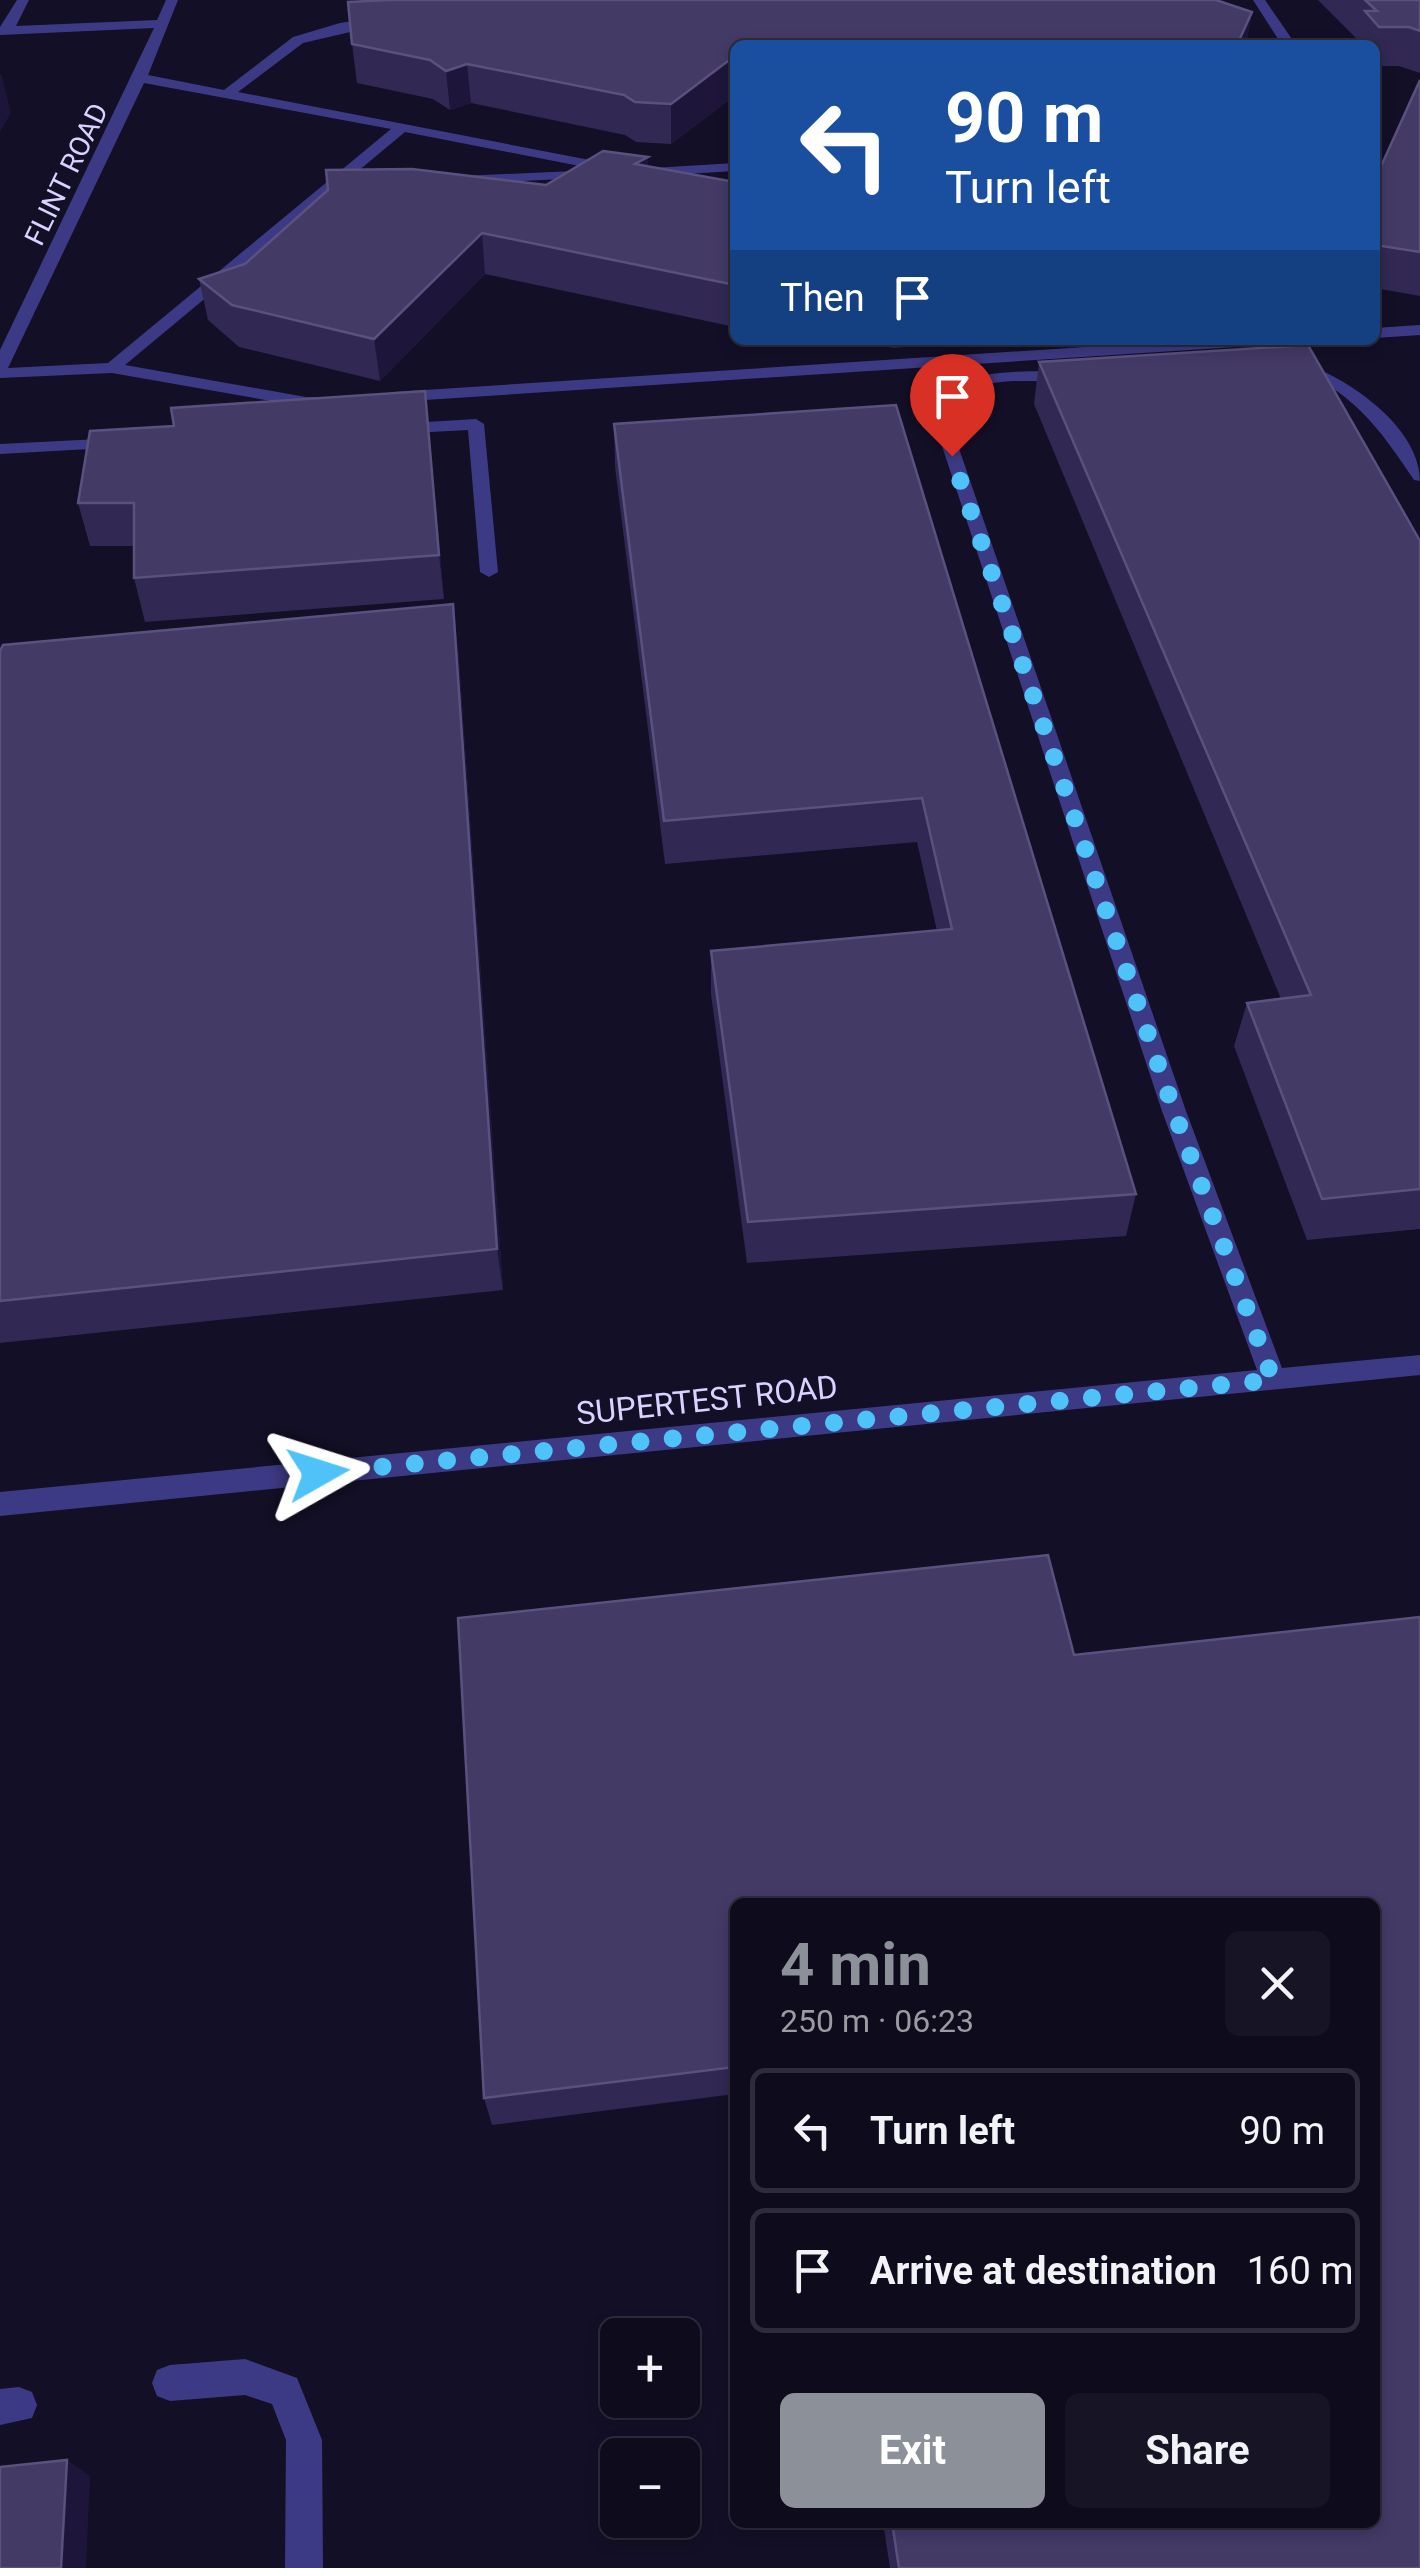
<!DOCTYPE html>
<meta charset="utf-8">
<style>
body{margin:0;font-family:Roboto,sans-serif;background:#171425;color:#f1f3f6;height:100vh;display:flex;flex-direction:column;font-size:38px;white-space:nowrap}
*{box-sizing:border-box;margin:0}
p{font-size:32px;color:#9b9ba3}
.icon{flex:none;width:55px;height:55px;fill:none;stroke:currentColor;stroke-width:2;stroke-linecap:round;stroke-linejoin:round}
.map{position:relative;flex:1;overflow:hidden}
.details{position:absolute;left:730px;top:1898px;width:650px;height:630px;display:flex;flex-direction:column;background:#0e0b1c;border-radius:15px;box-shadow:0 5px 15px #0003,0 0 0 2px #2e2b3b}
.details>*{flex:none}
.guide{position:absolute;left:730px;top:40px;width:650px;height:305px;border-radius:15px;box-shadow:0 5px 15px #0003,0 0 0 2px #2e2b3b;background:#1a4fa0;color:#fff;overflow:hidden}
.fabs{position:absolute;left:600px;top:2318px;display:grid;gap:20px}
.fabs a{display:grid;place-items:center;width:100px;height:100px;border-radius:15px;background:#0e0b1c;box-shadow:0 5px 15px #0003,0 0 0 2px #2e2b3b;font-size:50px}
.pin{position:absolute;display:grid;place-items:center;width:85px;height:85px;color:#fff;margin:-102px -42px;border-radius:50% 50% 50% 0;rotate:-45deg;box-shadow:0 0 10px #0007}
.pin .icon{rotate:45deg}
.me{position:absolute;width:110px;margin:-55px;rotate:84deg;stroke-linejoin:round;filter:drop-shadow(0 0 8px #0008)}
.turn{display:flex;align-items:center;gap:35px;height:210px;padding:0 50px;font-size:45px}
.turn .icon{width:130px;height:130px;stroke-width:2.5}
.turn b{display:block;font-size:70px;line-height:85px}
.then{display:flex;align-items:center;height:95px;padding:0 50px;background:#0003;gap:20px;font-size:38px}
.round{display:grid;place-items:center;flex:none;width:105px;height:105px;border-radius:15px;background:#171425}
.overview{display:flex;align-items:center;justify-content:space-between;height:170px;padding:0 50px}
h1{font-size:60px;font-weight:700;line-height:75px;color:#8c9099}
.action{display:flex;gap:20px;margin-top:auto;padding:20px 50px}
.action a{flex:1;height:115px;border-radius:15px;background:#8c9099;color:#fff;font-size:40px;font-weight:700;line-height:115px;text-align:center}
.action a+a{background:#171425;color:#f1f3f6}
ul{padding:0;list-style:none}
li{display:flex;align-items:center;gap:30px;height:125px;margin:0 20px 15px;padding:0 30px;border:5px solid #2e2b3b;border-radius:15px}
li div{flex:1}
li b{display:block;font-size:38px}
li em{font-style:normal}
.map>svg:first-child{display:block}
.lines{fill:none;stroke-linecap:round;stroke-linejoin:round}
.minor{fill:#3d3a85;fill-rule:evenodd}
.wall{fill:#312854}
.shaded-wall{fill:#1d163a}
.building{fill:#433a66;stroke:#5a527e;stroke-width:2.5}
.route{stroke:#4fc3f7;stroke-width:18;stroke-dasharray:0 32.4}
.labels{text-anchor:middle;stroke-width:8;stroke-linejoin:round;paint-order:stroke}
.far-street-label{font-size:28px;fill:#d9d4ff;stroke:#130f26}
.street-label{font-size:32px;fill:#d9d4ff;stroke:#130f26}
</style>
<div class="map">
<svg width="1420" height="2568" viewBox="0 0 1420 2568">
<rect width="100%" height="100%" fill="#130f26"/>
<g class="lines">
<g class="minor">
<path d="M 17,0 L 29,0 L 16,26 L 157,20 L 166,0 L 178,0 L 148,75 L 224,90 L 293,37 L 340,23 L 384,16 L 389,17 L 389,23 L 303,43 L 238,92 L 636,169 L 735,163 L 735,171 L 636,177 L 405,132 L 125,365 L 306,397 L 330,397 L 330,405 L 306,407 L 112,373 L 0,378 L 0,350 L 154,28 L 0,35 L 0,27 ZM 144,83 L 391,129 L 108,363 L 8,368 Z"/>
<polygon points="1253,0 1265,0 1296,45 1282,45"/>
<polygon points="596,170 601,171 601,177 461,184 454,180 461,176"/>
<polygon points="1420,325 1420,335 1375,338 1375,328"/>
<polygon points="1192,340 1274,340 1266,345 394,402 386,397 394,392"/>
<path d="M 1293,360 C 1342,373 1420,425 1420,481 L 1414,480 C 1380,429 1349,385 1287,368 L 1287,362 Z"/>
<path d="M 1068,371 L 1076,376 L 1074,379 C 1039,386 985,371 959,400 L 953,431 L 1186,1111 L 1282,1368 L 1420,1355 L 1420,1375 L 0,1516 L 0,1492 L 1257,1370 L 1162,1111 L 937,431 C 937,418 938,404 946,393 C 967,367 1037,372 1068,371 Z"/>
<polygon points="476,419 484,424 498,572 489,577 480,572 468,430 394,434 386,429 394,424"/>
<polygon points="120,438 129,443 126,447 0,454 0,444"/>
<polygon points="245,2359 297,2378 322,2440 323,2568 285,2568 286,2440 272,2404 245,2395 170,2401 157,2396 152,2383 157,2370 170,2365"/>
<polygon points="19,2387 32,2392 37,2405 32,2418 0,2425 0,2389"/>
</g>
</g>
<g class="wall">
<polygon points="1318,0 1420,0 1420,73 1399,66 1375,66 1375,45 1357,45 1358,40"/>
<polygon points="1252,12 1246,45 735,45 735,102 728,101 671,144 636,142 625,135 471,103 450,110 433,99 357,83 352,44"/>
<polygon points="1420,80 1420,296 1375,288 1375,172 1378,173"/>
<polygon points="649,166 735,182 735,327 485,274 380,381 239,347 208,320 199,279 546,185"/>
<polygon points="852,340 964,340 963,342 894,348"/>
<polygon points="1039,362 1420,541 1420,1229 1307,1240 1234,1046 1247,1003 1281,999 1034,404"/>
<polygon points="425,391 444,599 145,622 134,578 134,546 90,546 78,503 174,426"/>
<polygon points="896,405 1136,1194 1126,1236 747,1263 711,994 711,951 937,931 917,842 665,864 615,467 614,424"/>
<polygon points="458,648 503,1290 0,1343 0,651"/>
<polygon points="1048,1555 1074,1655 1420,1617 1420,2568 890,2568 883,2522 1375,2522 1375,1902 735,1902 735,2094 492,2125 484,2098 458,1618"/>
</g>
<g class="shaded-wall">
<polygon points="1252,12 1246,45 1237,45"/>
<polygon points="728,61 728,101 671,144 671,104"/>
<polygon points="467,64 471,103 450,110 446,71"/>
<polygon points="1,73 11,113 0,132 0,75"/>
<polygon points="648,157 649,197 635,164"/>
<polygon points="482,233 485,274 380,381 374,339"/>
<polygon points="425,391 429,433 444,599 439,555"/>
<polygon points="453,604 458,648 503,1290 497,1249"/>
<polygon points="67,2460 90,2476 86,2568 61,2568"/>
</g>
<g class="building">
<polygon points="389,0 1216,0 1252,12 1237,45 735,45 735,63 728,61 671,104 635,102 624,95 467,64 446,71 430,60 352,44 348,2"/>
<polygon points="1365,0 1420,0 1420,31 1409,27 1379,27 1365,11 1377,11"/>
<polygon points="1420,80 1420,252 1375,245 1375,172 1378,173"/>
<polygon points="603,151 648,157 635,164 735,182 735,285 482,233 374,339 232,305 199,279 245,264 328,190 326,170 412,169 546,185"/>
<polygon points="1308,345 1420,541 1420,1189 1322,1199 1247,1003 1311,995 1039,362"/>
<polygon points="425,391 439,555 134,578 134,503 78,503 90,431 174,426 171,408"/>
<polygon points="896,405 1136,1194 748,1222 711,951 952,929 922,798 664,821 614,424"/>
<polygon points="453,604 497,1249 0,1301 0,651 3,645"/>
<polygon points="1048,1555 1074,1655 1420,1617 1420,2568 899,2568 892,2522 1375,2522 1375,1902 735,1902 735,2067 484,2098 458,1618"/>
<polygon points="67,2460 61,2568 0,2568 0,2467"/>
</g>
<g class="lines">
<polyline class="route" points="318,1473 1273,1380 1174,1111 952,456"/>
</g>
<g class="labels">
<g class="far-street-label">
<text transform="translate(66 174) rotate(-64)" y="10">FLINT ROAD</text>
</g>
<g class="street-label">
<text transform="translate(707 1400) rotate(-6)" y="11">SUPERTEST ROAD</text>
</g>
</g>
</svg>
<div class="fabs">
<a>+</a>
<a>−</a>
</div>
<div class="pin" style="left:952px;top:456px;background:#d93025"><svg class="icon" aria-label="arrive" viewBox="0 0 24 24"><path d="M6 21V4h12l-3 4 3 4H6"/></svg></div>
<svg class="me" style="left:318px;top:1473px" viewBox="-20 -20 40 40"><path d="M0-17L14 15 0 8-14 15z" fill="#4fc3f7" stroke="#fff" stroke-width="4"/></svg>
<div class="guide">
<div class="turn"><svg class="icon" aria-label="left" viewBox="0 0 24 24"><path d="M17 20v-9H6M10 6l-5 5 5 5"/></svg><div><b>90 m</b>Turn left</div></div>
<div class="then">Then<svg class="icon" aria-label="arrive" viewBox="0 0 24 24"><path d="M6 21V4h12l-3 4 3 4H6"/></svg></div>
</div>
<section class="details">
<div class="overview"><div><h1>4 min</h1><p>250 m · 06:23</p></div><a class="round"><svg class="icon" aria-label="close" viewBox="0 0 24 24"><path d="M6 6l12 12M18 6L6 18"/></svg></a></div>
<ul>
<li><svg class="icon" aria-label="left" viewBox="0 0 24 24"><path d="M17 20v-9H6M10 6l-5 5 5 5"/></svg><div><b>Turn left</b></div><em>90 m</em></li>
<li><svg class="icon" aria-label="arrive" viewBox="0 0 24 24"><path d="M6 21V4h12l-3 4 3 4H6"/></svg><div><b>Arrive at destination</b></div><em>160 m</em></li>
</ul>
<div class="action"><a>Exit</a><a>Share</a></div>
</section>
</div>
